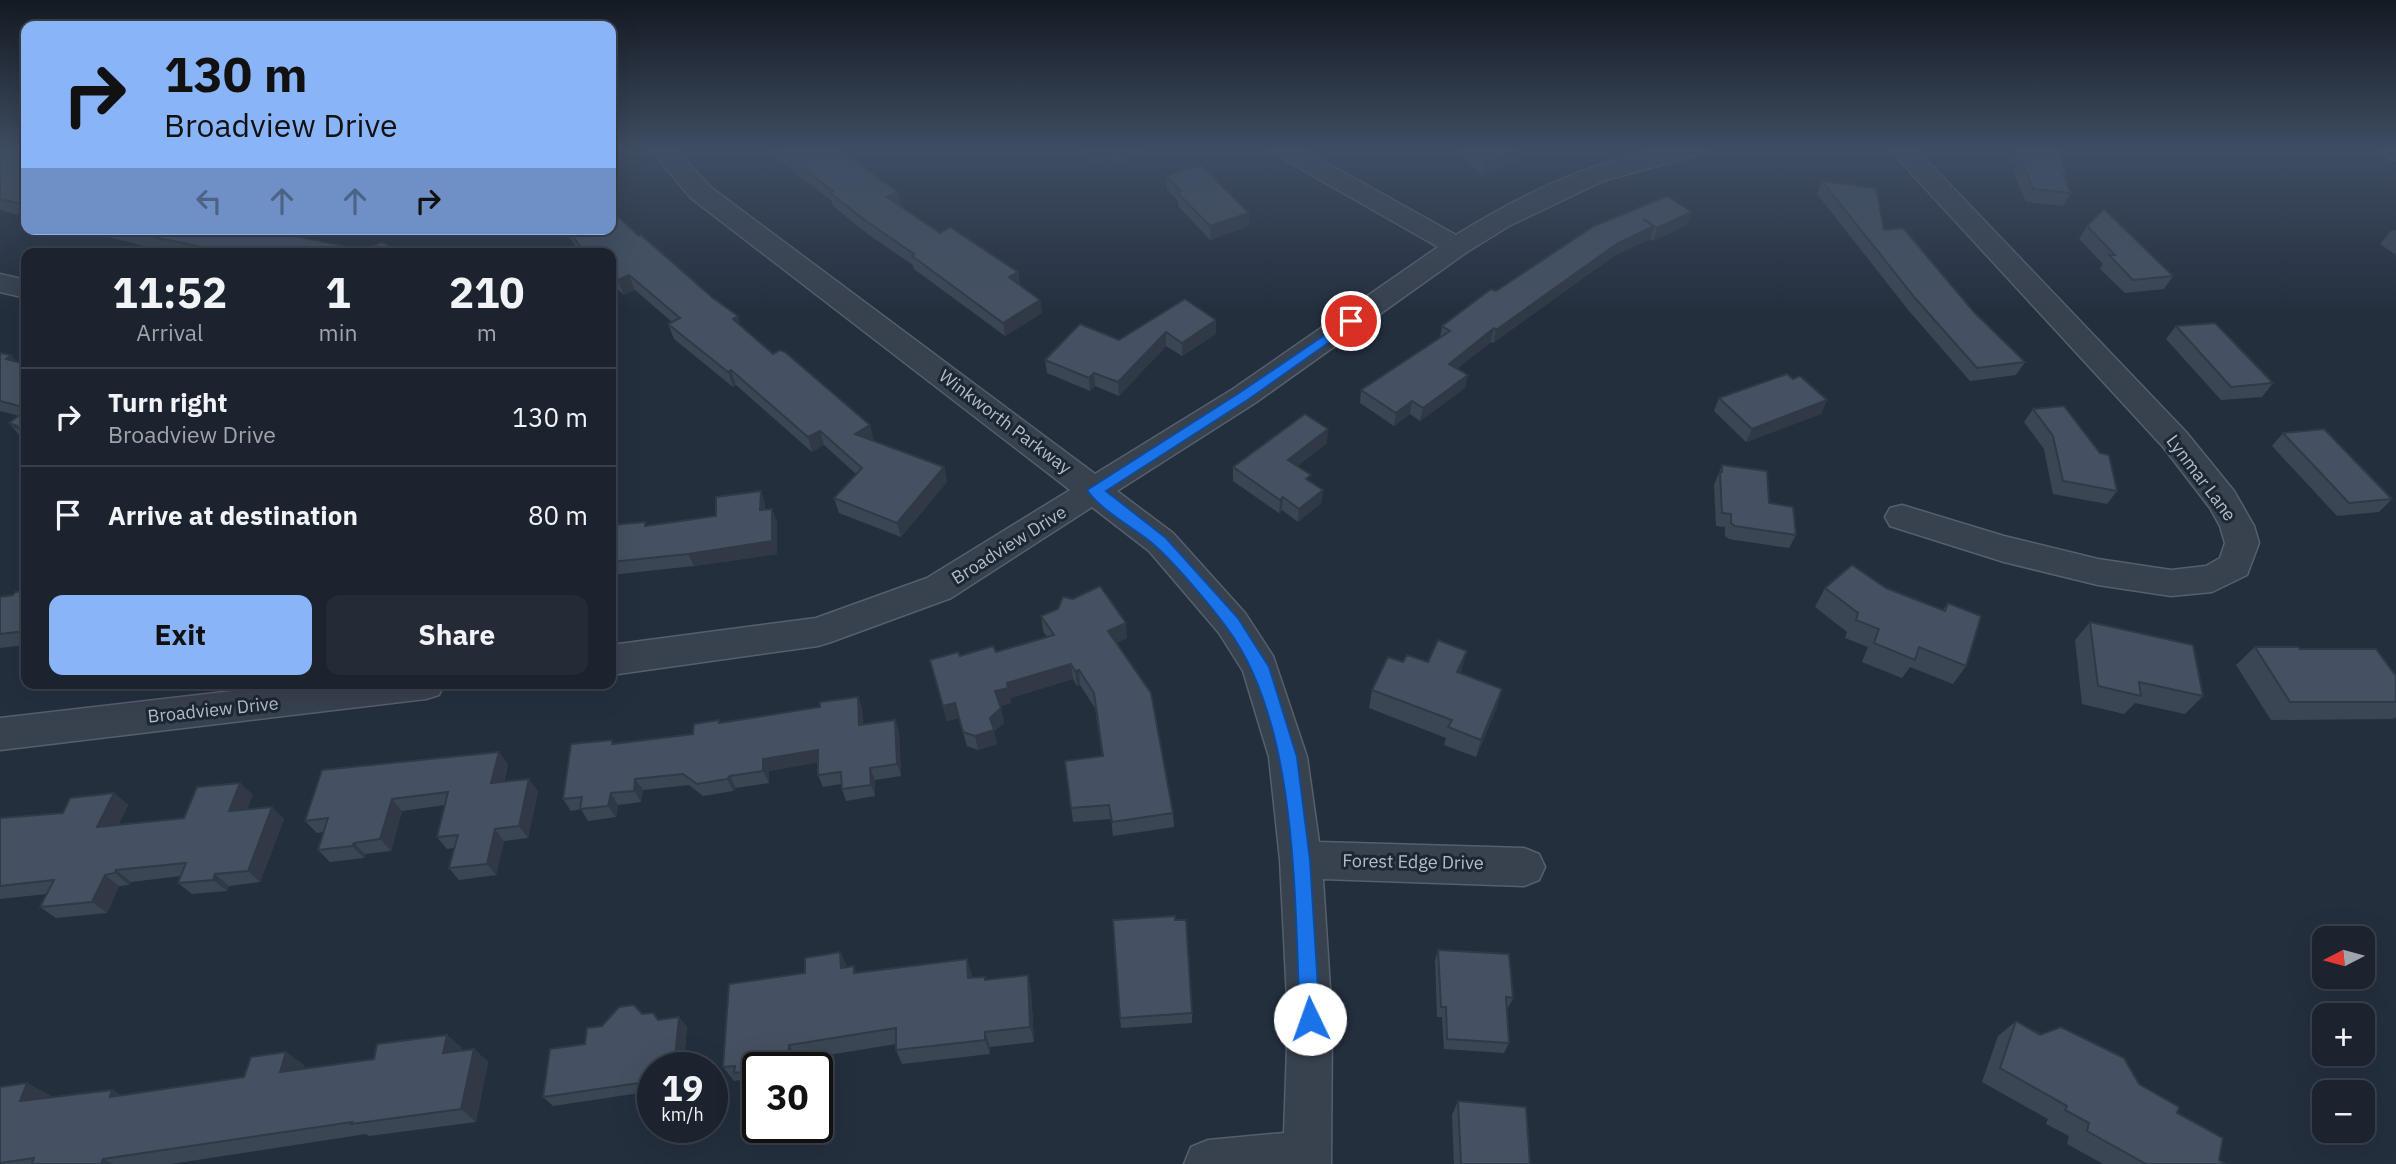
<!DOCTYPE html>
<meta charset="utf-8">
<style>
body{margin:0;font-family:"IBM Plex Sans",sans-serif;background:#242b36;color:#f1f3f6;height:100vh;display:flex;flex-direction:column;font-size:26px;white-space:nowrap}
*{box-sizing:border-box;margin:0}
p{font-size:23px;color:#a0a4aa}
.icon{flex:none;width:38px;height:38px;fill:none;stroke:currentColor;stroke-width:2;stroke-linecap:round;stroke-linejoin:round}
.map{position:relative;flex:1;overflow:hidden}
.panel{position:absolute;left:21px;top:248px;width:595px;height:441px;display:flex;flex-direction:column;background:#1b232e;border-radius:14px;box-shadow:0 7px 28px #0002,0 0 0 2px #39404a}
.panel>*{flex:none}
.top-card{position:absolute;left:21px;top:21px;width:595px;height:214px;border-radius:14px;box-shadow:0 7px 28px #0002,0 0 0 2px #39404a;background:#8ab4f8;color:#111;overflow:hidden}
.needle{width:46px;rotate:264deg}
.fabs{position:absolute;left:2312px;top:926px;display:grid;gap:14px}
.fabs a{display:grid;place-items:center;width:63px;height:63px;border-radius:14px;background:#1b232e;box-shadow:0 7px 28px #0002,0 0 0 2px #39404a;font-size:35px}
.speed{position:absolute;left:637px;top:1052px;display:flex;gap:14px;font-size:35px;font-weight:700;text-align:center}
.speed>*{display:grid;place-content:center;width:91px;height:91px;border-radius:50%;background:#1b232e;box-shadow:0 7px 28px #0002,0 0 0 2px #39404a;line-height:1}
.speed small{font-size:18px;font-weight:400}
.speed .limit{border:4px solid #111;border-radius:10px;background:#fff;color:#111}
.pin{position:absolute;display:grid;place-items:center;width:60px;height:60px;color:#fff;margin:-30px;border:4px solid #fff;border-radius:50%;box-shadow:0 2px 7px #0007}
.me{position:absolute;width:77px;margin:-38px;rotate:357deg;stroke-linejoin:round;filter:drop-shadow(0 0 5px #0008)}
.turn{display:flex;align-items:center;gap:24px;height:147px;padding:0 28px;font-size:32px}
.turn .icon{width:91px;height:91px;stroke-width:2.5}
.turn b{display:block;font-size:49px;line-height:60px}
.lanes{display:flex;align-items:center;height:66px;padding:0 28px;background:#0003;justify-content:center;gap:35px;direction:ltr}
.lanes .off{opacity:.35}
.eta{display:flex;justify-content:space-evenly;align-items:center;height:119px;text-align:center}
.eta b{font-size:42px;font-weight:800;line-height:49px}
.action{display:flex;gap:14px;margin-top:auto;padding:14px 28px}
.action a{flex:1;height:80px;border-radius:14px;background:#8ab4f8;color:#111;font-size:28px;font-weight:800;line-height:80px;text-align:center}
.action a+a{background:#242b36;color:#f1f3f6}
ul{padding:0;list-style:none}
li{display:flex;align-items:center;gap:21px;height:98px;padding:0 28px;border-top:2px solid #39404a}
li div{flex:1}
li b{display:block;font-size:26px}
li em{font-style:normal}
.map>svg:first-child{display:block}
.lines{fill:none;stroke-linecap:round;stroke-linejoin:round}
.street-casing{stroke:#565f6c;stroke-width:3}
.street{fill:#38414e;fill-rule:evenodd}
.wall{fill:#3b4654}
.shaded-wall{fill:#303945}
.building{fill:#455162;stroke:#303945;stroke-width:2}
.route{fill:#1a73e8;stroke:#114b97;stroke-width:2}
.labels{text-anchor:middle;stroke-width:6;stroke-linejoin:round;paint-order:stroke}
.street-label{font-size:18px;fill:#b4bcc9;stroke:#1d2633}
</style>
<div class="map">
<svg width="2396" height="1164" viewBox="0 0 2396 1164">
<rect width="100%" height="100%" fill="#242f3e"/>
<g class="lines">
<defs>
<g id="street">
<path d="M 649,148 L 676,148 L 709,186 L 1095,474 L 1233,389 L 1438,247 L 1273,153 L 1269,148 L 1300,148 L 1456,235 C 1531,189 1619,145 1708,148 L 1704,153 L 1603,181 L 1509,226 L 1467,252 L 1255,403 L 1117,491 L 1173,533 L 1245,613 L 1273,656 L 1307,757 L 1319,842 L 1524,848 L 1539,854 L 1545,867 L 1539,880 L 1524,886 L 1323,879 L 1332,1019 L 1331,1164 L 1184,1164 L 1191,1147 L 1208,1140 L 1284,1133 L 1288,1019 L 1280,860 L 1269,757 L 1243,671 L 1219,633 L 1149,551 L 1092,507 L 951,598 L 831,642 L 818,646 L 611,675 L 611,645 L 816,618 L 927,578 L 1070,490 L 691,198 Z"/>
<polygon points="1888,148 1915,148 2186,432 2234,491 2254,526 2259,543 2247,575 2212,592 2171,596 2098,585 2004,562 1890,526 1885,517 1890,508 1902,505 2004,536 2098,559 2171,570 2206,566 2220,558 2225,543 2220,526 2210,508 2164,448"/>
<polygon points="2377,148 2396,148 2396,160 2387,157"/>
<polygon points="0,274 26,280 26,298 0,292"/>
<polygon points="292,684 444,684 439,695 426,699 0,750 0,718"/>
</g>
</defs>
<use href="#street" class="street-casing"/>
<use href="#street" class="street"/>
</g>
<g class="wall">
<polygon points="0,148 26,148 26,217 0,210"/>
<polygon points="770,148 837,148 901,205 900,206 940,233 1018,272 1020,285 1040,300 1042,313 1005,336 914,269 913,265 869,235 833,206 832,201 787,167"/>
<polygon points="1081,148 1147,148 1147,152 1116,162 1111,158 1094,162"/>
<polygon points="1461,148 1519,148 1518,162 1482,175 1459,155"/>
<polygon points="2017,148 2057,148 2068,175 2065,179 2071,193 2063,206 2026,202 2013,171 2016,166 2013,156"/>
<polygon points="1166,176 1249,213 1249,226 1210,240 1178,206 1178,201 1167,189"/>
<polygon points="1822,181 1884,230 1974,312 2025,362 2016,375 1970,381 1909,311 1817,194"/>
<polygon points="1692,212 1687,225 1653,241 1650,239 1614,256 1493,343 1491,342 1457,368 1468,375 1465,388 1420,421 1410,414 1394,426 1360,403 1361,390 1440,338 1442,326 1594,226"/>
<polygon points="2087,226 2173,276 2164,289 2125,293 2100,269 2103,264 2079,239"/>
<polygon points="77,229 259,229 364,250 404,254 176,254"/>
<polygon points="564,229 611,229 639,236 773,354 874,439 872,440 944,467 947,482 901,537 839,513 834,498 856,474 824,445 812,452 736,385 733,387 674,339 668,324 672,322 635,290 624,295 611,283 611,254 581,254"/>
<polygon points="2396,230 2396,255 2380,244 2391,231"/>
<polygon points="1185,299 1216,334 1182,356 1166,346 1119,396 1095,386 1090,391 1047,373 1045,360 1119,340"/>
<polygon points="2176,326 2273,383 2262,397 2221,400 2166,339"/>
<polygon points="0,353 11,355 17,362 26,364 26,439 21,437 9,423 19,416 0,411"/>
<polygon points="1793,379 1827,400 1821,414 1746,442 1714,411 1719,398"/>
<polygon points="2033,409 2117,491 2107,504 2053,494 2044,449 2024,422"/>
<polygon points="2283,433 2392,499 2379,512 2337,516 2272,446"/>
<polygon points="1327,443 1297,466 1310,482 1323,490 1321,503 1298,522 1282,510 1279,513 1233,481 1233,467"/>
<polygon points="1722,465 1769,503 1796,535 1789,548 1729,539 1725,536 1725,527 1716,526 1714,485"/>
<polygon points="761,491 765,504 765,510 772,509 777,522 777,554 694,566 611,575 611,525 647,525 716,516"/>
<polygon points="1825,588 1886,588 1943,610 1948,603 1966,666 1953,684 1910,667 1902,678 1862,662 1868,647 1845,638 1847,632 1815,607"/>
<polygon points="26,591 26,645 0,648 0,597 13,595"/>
<polygon points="1041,616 1127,638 1116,643 1173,813 1174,827 1113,836 1111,819 1073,822 1065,761 1102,756 1095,708 1080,685 1077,686 1073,679 1010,698 1011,703 1000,706 1004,723 994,731 997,744 978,750 967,746 959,718 947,721 930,660 996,652 1047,637 1043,631"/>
<polygon points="2090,622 2203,696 2185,714 2135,703 2124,714 2082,704 2075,640"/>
<polygon points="2255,647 2300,649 2396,676 2396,717 2393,719 2271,720 2236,665"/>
<polygon points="1403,662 1428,662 1462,669 1460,673 1497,707 1476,757 1444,745 1446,738 1369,708 1372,690"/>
<polygon points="858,697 862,709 863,725 895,720 899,732 901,776 875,780 875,796 846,801 842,789 841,784 823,787 818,775 818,762 769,771 769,783 736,788 733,791 703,796 689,785 643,790 641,802 618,805 616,817 588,821 581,809 571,811 563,799 615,743 693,734 719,720 720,723 820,707"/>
<polygon points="508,764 504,782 538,791 528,838 504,841 496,875 459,880 449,868 454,848 447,849 437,837 445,805 402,811 391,851 365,854 364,858 330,862 318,850 324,832 317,833 305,821"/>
<polygon points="240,783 253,795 247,809 284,819 260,882 229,886 227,891 192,894 178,883 181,876 131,882 129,885 119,886 107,913 56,918 40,907 47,894 0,899 0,818 63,813 114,793 128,805 118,825 184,818"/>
<polygon points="1438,950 1513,998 1508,1008 1506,1008 1509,1043 1504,1053 1444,1049 1442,1017 1437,1017 1435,960"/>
<polygon points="840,952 847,967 857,972 972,975 972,978 986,980 1028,975 1031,990 1034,1042 990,1047 990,1054 902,1064 896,1050 896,1044 798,1060 797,1068 758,1068 758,1085 744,1087 739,1080 734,1081 723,1067 805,973"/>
<polygon points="653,1013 659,1020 687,1027 683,1068 653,1068 653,1091 553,1106 543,1097 585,1044 602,1026 642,1014"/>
<polygon points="1192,1013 1192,1023 1121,1028 1120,1018"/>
<polygon points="2016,1021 2139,1084 2177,1113 2219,1160 2225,1164 2103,1164 2067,1144 2069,1136 2046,1124 2048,1119 1982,1082 1998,1036"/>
<polygon points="447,1035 462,1048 462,1051 474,1049 488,1062 476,1122 369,1136 366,1134 171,1164 0,1164 0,1087 27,1083 51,1096 51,1098 112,1090 121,1095 244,1077 286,1052 304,1065 303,1069 374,1059"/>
<polygon points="1458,1101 1530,1164 1454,1164 1452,1115"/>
</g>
<g class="shaded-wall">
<polygon points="1097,148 1111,148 1111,158 1094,162 1093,149"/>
<polygon points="1119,148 1147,148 1147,152 1116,162 1115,149"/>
<polygon points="1520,149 1518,162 1482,175 1485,162"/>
<polygon points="898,192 901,205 890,210 887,197"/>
<polygon points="1692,212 1687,225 1653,241 1657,228"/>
<polygon points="1249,213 1249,226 1210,240 1210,226"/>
<polygon points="1654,226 1650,239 1614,256 1493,343 1496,330 1618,243"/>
<polygon points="1018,272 1020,285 1009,277"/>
<polygon points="629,275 635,290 624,295 618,280"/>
<polygon points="1040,300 1042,313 1005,336 1003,323"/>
<polygon points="738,316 742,331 733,319"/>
<polygon points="1216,320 1216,334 1182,356 1182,343"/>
<polygon points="1494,328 1491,342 1447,377 1449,364"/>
<polygon points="1166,332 1166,346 1119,396 1118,382"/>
<polygon points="11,355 23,368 6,359"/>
<polygon points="731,370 736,385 733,387 728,372"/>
<polygon points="1094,373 1095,386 1090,391 1089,378"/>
<polygon points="1468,375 1465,388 1420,421 1423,408"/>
<polygon points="1827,400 1821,414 1746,442 1752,429"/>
<polygon points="1412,401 1410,414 1394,426 1396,413"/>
<polygon points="870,425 874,439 859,448 855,434"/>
<polygon points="1328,429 1327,443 1287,473 1288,460"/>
<polygon points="820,431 824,445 812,452 808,437"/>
<polygon points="944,467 947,482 901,537 897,523"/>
<polygon points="1323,490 1321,503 1298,522 1299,509"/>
<polygon points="761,491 765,504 765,523 760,510"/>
<polygon points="1283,497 1282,510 1279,513 1280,500"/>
<polygon points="772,509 777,522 777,554 694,566 688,554"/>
<polygon points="1126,623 1127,638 1109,646 1108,631"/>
<polygon points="1467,651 1462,669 1453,690 1457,672"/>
<polygon points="1071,664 1073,679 1010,698 1011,703 998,706 995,691 1007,683"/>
<polygon points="1079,670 1080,685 1077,686 1075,671"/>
<polygon points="1502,689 1497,707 1476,757 1481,740"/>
<polygon points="858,697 862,709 863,737 859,725"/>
<polygon points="955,703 959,718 947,721 943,706"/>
<polygon points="1001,708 1004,723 994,731 997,744 978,750 975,736 990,718"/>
<polygon points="895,720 899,732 901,776 897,764"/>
<polygon points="818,750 822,762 769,771 769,783 763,771 763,759"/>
<polygon points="499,752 508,764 500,795 491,783"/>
<polygon points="870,768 875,780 875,796 871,785"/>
<polygon points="730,776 736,788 733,791 727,779"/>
<polygon points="529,779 538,791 528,838 519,826"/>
<polygon points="635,779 643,790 641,802 634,791"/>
<polygon points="240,783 253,795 242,823 229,811"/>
<polygon points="114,793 128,805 112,839 97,827"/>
<polygon points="611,793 618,805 616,817 608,806"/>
<polygon points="392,799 402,811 391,851 380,839"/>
<polygon points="272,807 284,819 260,882 248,871"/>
<polygon points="495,829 504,841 496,875 487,864"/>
<polygon points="354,843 365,854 364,858 352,846"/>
<polygon points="116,870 131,882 129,885 115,873"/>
<polygon points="215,874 229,886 227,891 213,880"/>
<polygon points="105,875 119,886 107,913 92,902"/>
<polygon points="840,952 848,968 841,968"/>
<polygon points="967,959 972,975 973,993 968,978"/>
<polygon points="1028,975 1031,990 1034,1042 1030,1027"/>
<polygon points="679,1017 687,1027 683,1068 674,1068"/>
<polygon points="985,1032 990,1047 990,1054 985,1040"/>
<polygon points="447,1035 462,1048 458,1066 443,1053"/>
<polygon points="789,1045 798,1060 797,1068 789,1068 788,1065"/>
<polygon points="474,1049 488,1062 476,1122 461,1109"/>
<polygon points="286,1052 304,1065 298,1085 280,1072"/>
<polygon points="27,1083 51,1096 44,1114 20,1101"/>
<polygon points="112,1090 134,1103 110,1097"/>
<polygon points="103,1159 113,1164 101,1164"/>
</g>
<g class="building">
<polygon points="0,148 26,148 26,205 0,199"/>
<polygon points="778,148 837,148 898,192 887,197 940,233 950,227 1018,272 1009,277 1040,300 1003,323 912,256 914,254 866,221 830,193 833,191 784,154"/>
<polygon points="1468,148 1519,148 1520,149 1485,162"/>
<polygon points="2021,148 2057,148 2068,175 2063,174 2071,193 2033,189 2020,158 2025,158"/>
<polygon points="1201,165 1249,213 1210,226 1177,192 1181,191 1166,176"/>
<polygon points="1822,181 1876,188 1884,230 1903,228 1974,312 2025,362 1977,368 1915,298"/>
<polygon points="1667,196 1692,212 1657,228 1643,219 1654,226 1618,243 1496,330 1494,328 1449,364 1468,375 1423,408 1412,401 1396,413 1361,390 1450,331 1442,326 1491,289 1496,291 1594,226"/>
<polygon points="2104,209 2173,276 2133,280 2109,255 2115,255 2087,226"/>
<polygon points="611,210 639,236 641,235 713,298 738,316 733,319 773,354 780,350 785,352 870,425 855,434 944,467 897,523 834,498 862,468 820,431 808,437 731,370 728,372 668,324 680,318 629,275 618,280 611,274 611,254 589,254 579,245 568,229 611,229"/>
<polygon points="122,229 259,229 364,250 382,242 404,254 236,254 158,238"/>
<polygon points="1185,299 1216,320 1182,343 1166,332 1118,382 1094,373 1089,378 1045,360 1080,324 1119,340"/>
<polygon points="2215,323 2273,383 2231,387 2176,326"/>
<polygon points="0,353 11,355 6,359 26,364 26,408 0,401"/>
<polygon points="1787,374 1793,379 1800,376 1827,400 1752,429 1719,398"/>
<polygon points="2064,406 2100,453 2109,455 2117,491 2063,481 2053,436 2033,409"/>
<polygon points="26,410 26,430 15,427 17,426 9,423"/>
<polygon points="1305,414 1328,429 1288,460 1311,475 1306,479 1323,490 1299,509 1283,497 1280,500 1233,467"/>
<polygon points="2324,429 2392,499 2349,503 2283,433"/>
<polygon points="1722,465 1767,471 1769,503 1793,507 1796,535 1735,526 1731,523 1731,514 1722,513 1720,472 1722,472"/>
<polygon points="761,491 760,510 772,509 772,541 688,554 611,562 611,525 645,522 645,526 716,516 716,497"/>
<polygon points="1852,565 1886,588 1945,611 1948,603 1981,616 1966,666 1919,647 1915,660 1874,643 1879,629 1856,620 1858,613 1825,588"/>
<polygon points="1100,586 1126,623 1108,631 1151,693 1173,813 1112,822 1109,805 1071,808 1065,761 1103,756 1094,693 1079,670 1075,671 1071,664 1007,683 1008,688 995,691 1001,708 990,718 994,730 975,736 963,732 955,703 943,706 930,660 958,652 960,656 993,646 996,652 1054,635 1041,616 1058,609 1063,597 1073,599"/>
<polygon points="26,591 26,631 0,634 0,597 13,595 15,592"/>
<polygon points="2090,622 2193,645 2203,696 2139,682 2141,696 2098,686"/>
<polygon points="1438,640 1467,651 1457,672 1502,689 1481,740 1448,727 1452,720 1372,690 1388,657 1403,662 1407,655 1428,662"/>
<polygon points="2255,647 2298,647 2300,649 2376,649 2396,676 2396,702 2290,702"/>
<polygon points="858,697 859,725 895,720 897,764 870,768 871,785 842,789 841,772 818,775 818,750 763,759 763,771 730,776 727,779 697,784 683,774 635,779 634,791 611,793 608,806 580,809 582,797 563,799 571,744 612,740 612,744 693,734 694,724 719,720 719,723 820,707 820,702"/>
<polygon points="499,752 491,783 529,779 519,826 495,829 487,864 449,868 458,835 437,837 448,792 392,799 380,839 354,843 352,846 318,850 328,818 305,821 322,770"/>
<polygon points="240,783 229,811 272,807 248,871 215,874 213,880 178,883 186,863 116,870 115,873 105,875 92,902 40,907 54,880 0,886 0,818 63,813 70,798 114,793 97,827 184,818 197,787"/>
<polygon points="1175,916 1175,920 1186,920 1192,1013 1120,1018 1113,920"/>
<polygon points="1438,950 1509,954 1513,998 1506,997 1509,1043 1447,1039 1446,1007 1441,1007"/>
<polygon points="840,952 841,968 854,966 854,973 967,959 968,978 985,977 985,980 1028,975 1030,1027 985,1032 985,1040 896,1050 896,1028 789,1045 788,1065 772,1068 758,1068 758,1070 734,1073 735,1066 723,1067 729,984 805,973 805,958"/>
<polygon points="634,1005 642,1014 653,1013 658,1020 679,1017 674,1068 653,1068 653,1081 543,1097 550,1049 585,1044 587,1028 602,1026 619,1007"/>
<polygon points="2016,1021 2040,1035 2061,1027 2124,1058 2139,1084 2179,1107 2177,1113 2223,1138 2219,1160 2225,1164 2146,1164 2087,1131 2089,1123 2065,1110 2067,1106 2000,1068"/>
<polygon points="447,1035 443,1053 474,1049 461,1109 351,1124 352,1122 103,1159 101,1164 32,1164 34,1158 0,1163 0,1087 27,1083 20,1101 112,1090 110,1097 244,1077 251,1057 286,1052 280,1072 374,1059 377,1044"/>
<polygon points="1458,1101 1526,1107 1530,1164 1461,1164"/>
</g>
<linearGradient id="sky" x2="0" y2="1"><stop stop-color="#141a22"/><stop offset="0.48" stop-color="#3f4d63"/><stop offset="1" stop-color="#3f4d63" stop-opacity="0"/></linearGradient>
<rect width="2396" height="311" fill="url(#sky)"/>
<path class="route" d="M 1351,317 L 1355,318 L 1355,324 L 1249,399 L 1106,491 L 1166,538 L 1238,618 L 1269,667 L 1297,757 L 1310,860 L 1320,1019 L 1317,1026 L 1310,1029 L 1303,1026 L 1300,1019 C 1294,901 1299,725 1227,628 C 1210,605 1174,562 1153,544 C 1134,528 1100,510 1087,490 L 1239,393 Z"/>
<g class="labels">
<g class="street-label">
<text transform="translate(1005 422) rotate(37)" y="6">Winkworth Parkway</text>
<text transform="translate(2201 478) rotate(53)" y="6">Lynmar Lane</text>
<text transform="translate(1009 545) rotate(-32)" y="6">Broadview Drive</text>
<text transform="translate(213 710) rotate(-6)" y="6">Broadview Drive</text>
<text transform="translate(1413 862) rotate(1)" y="6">Forest Edge Drive</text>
</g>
</g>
</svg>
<div class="fabs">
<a><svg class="needle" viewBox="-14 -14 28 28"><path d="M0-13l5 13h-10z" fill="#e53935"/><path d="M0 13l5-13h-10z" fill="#a0a4aa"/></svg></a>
<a>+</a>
<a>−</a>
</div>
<div class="speed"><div>19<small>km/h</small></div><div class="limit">30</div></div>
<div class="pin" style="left:1351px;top:321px;background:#d93025"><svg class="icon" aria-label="arrive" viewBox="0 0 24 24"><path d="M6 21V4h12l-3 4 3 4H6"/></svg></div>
<svg class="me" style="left:1310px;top:1019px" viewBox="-20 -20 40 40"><circle r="19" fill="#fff"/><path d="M0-13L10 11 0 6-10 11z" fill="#1a73e8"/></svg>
<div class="top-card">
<div class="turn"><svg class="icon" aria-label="right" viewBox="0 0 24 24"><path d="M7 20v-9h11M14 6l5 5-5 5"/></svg><div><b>130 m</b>Broadview Drive</div></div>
<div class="lanes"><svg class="icon off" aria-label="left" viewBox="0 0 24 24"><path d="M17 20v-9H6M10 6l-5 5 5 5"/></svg><svg class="icon off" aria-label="ahead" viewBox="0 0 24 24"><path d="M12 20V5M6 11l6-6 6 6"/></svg><svg class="icon off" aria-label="ahead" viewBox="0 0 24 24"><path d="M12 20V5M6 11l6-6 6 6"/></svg><svg class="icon" aria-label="right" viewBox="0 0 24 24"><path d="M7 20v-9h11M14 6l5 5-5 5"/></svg></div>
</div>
<section class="panel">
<div class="eta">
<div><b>11:52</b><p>Arrival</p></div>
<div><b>1</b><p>min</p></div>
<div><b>210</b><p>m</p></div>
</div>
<ul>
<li><svg class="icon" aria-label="right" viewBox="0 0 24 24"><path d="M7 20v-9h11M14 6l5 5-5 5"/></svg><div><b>Turn right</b><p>Broadview Drive</p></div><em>130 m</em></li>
<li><svg class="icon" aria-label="arrive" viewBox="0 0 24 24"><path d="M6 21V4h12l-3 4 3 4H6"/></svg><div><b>Arrive at destination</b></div><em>80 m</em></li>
</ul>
<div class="action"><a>Exit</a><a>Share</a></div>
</section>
</div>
